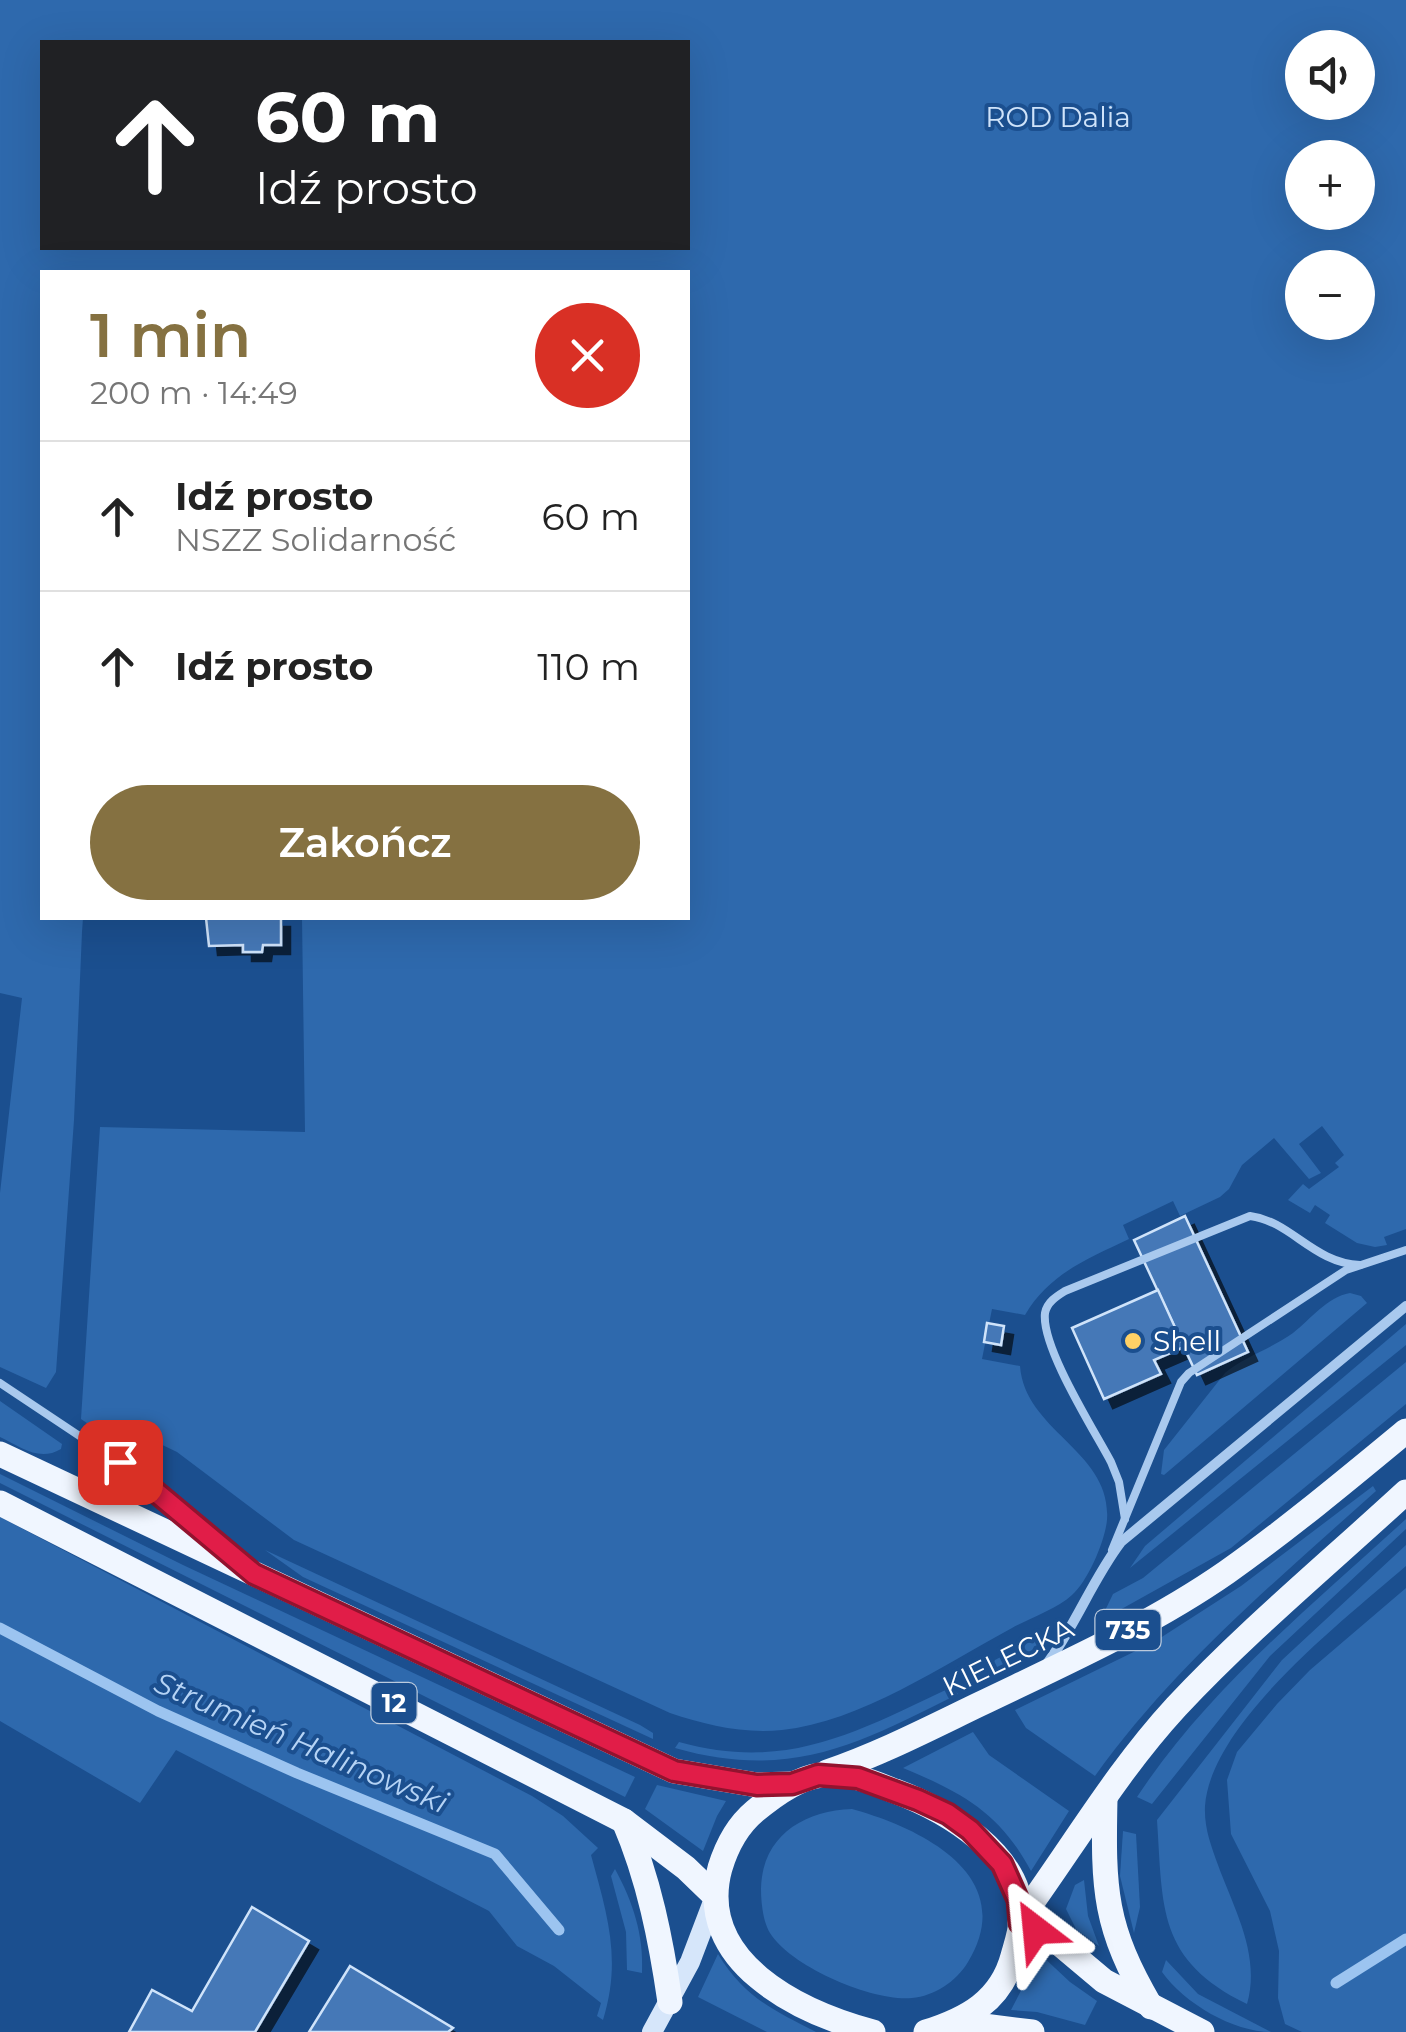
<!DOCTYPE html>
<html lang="pl">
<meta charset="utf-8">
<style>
body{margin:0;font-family:Montserrat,sans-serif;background:#f6f6f6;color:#222;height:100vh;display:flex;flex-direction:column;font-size:38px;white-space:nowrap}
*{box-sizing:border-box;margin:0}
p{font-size:32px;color:#767676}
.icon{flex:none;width:55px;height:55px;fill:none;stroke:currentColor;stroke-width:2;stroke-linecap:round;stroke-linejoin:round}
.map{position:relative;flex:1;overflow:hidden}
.side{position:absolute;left:40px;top:270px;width:650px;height:650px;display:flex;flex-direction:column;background:#fff;border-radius:0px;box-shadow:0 10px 40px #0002}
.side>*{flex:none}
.banner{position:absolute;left:40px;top:40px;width:650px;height:210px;border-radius:0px;box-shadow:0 10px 40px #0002;background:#202124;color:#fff;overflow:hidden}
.controls{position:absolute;left:1285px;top:30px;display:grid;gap:20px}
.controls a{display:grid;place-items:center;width:90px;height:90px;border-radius:50%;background:#fff;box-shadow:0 10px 40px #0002;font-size:50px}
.pin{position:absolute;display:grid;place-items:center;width:85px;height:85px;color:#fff;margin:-42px;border-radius:20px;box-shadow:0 5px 15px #0006}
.me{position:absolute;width:110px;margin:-55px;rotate:331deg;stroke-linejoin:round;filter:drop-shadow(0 0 8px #0008)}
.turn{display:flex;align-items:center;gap:35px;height:210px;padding:0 50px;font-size:45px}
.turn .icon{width:130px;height:130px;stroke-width:2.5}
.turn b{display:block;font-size:70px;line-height:85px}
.round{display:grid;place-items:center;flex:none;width:105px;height:105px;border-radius:52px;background:#f6f6f6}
.overview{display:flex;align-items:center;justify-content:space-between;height:170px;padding:0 50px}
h1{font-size:60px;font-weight:600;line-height:75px;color:#857141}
.action{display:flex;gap:20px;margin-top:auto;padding:20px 50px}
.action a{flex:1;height:115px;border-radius:60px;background:#857141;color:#fff;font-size:40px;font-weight:600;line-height:115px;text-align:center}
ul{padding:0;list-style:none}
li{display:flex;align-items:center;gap:30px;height:150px;padding:0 50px;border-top:2px solid #e0e0e0}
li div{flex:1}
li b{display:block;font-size:38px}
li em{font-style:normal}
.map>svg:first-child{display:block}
.green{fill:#2e69ad;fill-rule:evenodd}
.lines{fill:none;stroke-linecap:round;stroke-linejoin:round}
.stream{stroke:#9cc4f0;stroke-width:11}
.building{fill:#4478b7;stroke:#cfe3fa;stroke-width:2.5;filter:url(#shadow)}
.service{stroke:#a9c9ee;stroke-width:8}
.minor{stroke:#a9c9ee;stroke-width:10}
.secondary{stroke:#d6e6fa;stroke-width:20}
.primary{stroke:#f0f6ff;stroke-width:25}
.route-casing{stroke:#92132f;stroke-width:25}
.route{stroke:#e11d48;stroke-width:18}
.poi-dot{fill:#ffd166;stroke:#1b4f8f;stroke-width:4}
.labels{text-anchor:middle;stroke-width:8;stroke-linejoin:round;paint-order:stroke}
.shield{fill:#1b4f8f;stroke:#bbcadd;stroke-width:2.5}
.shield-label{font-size:25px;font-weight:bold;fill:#fff}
.park-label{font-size:28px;fill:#cfe3fa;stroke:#1b4f8f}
.poi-label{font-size:28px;fill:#fff;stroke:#1b4f8f;text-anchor:start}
.street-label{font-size:28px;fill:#fff;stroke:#1b4f8f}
.water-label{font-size:30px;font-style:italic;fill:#b5d3f5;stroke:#1b4f8f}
</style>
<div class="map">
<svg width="1406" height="2032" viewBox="0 0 1406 2032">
<defs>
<filter id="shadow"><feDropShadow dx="9" dy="9" stdDeviation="0" flood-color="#0009"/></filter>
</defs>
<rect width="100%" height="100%" fill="#1b4f8f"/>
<g class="green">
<path d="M 0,0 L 1406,0 L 1406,1229 L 1384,1237 L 1387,1245 L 1375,1247 L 1357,1243 L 1325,1223 L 1330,1215 L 1315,1205 L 1310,1213 L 1288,1200 L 1303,1184 L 1309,1189 L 1339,1167 L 1335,1163 L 1344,1155 L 1322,1126 L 1299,1144 L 1321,1173 L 1309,1179 L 1274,1138 L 1242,1165 L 1229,1189 L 1220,1197 L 1180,1216 L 1173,1201 L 1123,1225 L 1129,1239 C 1087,1259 1049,1274 1025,1315 L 992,1309 L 982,1359 L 1020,1366 C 1025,1432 1112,1451 1107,1520 C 1105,1541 1088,1581 1072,1595 C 1057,1609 1030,1618 1012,1628 C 943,1665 860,1722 782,1730 C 743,1734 706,1725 670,1713 L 294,1540 L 177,1452 L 154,1441 L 125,1449 L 81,1419 L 100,1127 L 305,1132 L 302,918 L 688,918 L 688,272 L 42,272 L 42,918 L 83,918 L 82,932 L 74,1120 L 56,1372 L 46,1388 L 0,1367 L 0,1193 L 22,998 L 0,993 ZM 42,42 L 688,42 L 688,248 L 42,248 ZM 1302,48 L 1358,48 L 1358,102 L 1302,102 ZM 1302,158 L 1358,158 L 1358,212 L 1302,212 ZM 1302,268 L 1358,268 L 1358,322 L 1302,322 Z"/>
<path d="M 1350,1293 L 1361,1296 L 1367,1303 L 1164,1475 L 1161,1474 L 1164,1450 L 1225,1373 C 1245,1356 1271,1349 1293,1333 C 1311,1319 1327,1297 1350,1293 Z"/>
<polygon points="1406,1324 1406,1345 1130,1568 1145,1546"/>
<polygon points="1406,1362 1406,1404 1231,1548 1100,1621 1113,1594 1143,1578"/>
<path d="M 0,1401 L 62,1444 L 61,1449 C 39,1462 21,1447 0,1437 Z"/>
<polygon points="0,1474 183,1565 635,1777 625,1797 0,1483"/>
<path d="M 1373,1486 L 1376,1491 C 1277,1580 1173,1667 1095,1776 L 1026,1728 L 1015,1710 L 1154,1642 L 1241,1586 Z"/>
<path d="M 0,1517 L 532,1796 L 563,1816 L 598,1848 L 591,1855 C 607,1914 622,1959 603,2020 L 597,2016 L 601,2003 L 554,1966 L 517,1946 L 489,1911 L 176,1750 L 140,1803 L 0,1721 Z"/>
<path d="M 1406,1519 L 1406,1529 L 1270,1656 L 1152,1804 L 1137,1797 C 1208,1689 1311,1606 1406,1519 Z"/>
<path d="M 1406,1545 L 1406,1566 C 1345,1619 1211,1722 1205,1806 C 1204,1828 1211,1845 1218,1865 C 1234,1909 1261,1955 1247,2004 C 1157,1960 1163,1908 1157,1820 L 1282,1660 Z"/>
<polygon points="265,1550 640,1725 653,1733 653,1739 303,1577"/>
<polygon points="1406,1588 1406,2032 1302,2032 1285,2024 1278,1998 1279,1951 1270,1911 1231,1834 1227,1780 1237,1752 1277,1704 1310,1670"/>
<polygon points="1051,1630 1027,1656 995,1676 992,1666 995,1660"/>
<path d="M 952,1687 L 958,1694 C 858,1744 791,1781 675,1748 L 679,1742 C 788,1772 856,1732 952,1687 Z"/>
<path d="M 973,1732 L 989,1755 L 1069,1811 L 1031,1871 C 1000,1813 963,1793 903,1768 Z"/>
<polygon points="657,1785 726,1801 717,1816 703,1851 645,1809"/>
<path d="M 852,1809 C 921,1828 1020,1876 968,1962 C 956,1982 934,1996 912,1998 C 874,2002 791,1967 770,1933 C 763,1921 761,1903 761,1889 C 762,1836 803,1811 852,1809 Z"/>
<polygon points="1123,1831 1136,1834 1140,1907 1134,1933 1120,1876"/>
<path d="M 615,1869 C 633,1902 644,1935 642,1973 L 627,1970 L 626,1932 L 611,1876 Z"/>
<polygon points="1084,1880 1088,1916 1099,1946 1076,1929 1066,1909 1075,1885"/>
<path d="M 718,1954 C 744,1997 773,2010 816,2032 L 767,2032 L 698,1997 Z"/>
<polygon points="1040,1954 1070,1982 1097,2001 1085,2025 1037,2012 1011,2010"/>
<path d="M 1166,1960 L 1198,1994 L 1271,2032 C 1233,2032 1184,2003 1162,1972 Z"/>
</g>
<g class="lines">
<g class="stream">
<polyline points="0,1628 158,1711 297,1773 495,1854 559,1930"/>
<polyline points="1336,1983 1406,1939"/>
</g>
</g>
<g class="building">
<polygon points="206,918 281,918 281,945 263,945 262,952 243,952 243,945 209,946"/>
<polygon points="1185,1216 1248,1352 1197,1375 1134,1240"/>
<polygon points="1158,1290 1184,1347 1154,1360 1161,1374 1104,1399 1072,1328"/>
<polygon points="987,1323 1004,1326 1001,1345 984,1342"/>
<polygon points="252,1907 309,1941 255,2032 129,2032 152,1990 192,2011"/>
<polygon points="350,1966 453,2028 448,2032 309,2032"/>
</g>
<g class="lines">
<g class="service">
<polyline points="0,1383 120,1463 224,1548"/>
<path d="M 1125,1519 L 1119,1482 L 1111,1462 C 1094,1430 1041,1347 1045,1313 C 1047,1302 1057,1296 1065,1291 L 1250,1216 C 1291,1221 1313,1263 1360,1265"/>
<polyline points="1112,1550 1181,1382 1189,1373 1346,1270 1406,1250"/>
</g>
<path class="minor" d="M 1046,1665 C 1075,1627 1092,1580 1121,1542 L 1406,1306"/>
<polyline class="secondary" points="652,2032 690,1962 714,1899"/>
<g class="primary">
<polyline points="0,1454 674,1771 757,1785 792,1784"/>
<polyline points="0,1503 624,1821 686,1868 715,1896"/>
<path d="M 827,1772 C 880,1754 930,1728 980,1704 C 1063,1664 1151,1625 1227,1572 C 1289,1528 1348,1479 1406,1431"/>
<path d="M 1105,1799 C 1103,1890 1104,1927 1151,2007"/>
<path d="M 624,1821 C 649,1879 661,1940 670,2002"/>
<path d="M 1021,1918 C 1072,1848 1117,1771 1176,1707 C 1247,1631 1329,1563 1406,1492"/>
<polyline points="1020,1923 1054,1939 1104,1981 1202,2032"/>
<polyline points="951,2025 968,2024 1032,2032"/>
<path d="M 873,2032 C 799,2012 694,1962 720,1868 C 727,1845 737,1826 755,1811 C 774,1795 797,1778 821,1775 C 847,1771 872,1782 895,1791 C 946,1810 1024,1855 1021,1919 C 1021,1931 1016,1945 1013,1956 C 1001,2001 967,2019 926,2032"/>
</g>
</g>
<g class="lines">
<defs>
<polyline id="route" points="120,1462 254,1574 674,1771 757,1785 792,1784 818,1775 858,1778 918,1800 948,1814 970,1830 1002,1864 1018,1900 1020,1923 1036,1930"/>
</defs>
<use href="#route" class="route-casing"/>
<use href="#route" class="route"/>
</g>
<circle class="poi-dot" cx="1133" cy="1341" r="10"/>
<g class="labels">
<g class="shield">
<rect x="1095.5" y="1610" width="65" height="40" rx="8"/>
<rect x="371.5" y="1683" width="45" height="40" rx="8"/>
</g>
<g class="shield-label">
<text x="1128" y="1639">735</text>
<text x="394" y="1712">12</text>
</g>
<g class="park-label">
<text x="1058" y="127">ROD Dalia</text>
</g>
<g class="poi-label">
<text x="1153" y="1351">Shell</text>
</g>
<g class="street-label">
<text transform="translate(1008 1657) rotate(-26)" y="10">KIELECKA</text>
</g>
<g class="water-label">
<text transform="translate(301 1743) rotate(23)" y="10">Strumień Halinowski</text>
</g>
</g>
</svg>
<div class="controls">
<a><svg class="icon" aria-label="sound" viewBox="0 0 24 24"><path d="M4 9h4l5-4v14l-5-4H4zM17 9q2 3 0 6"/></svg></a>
<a>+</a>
<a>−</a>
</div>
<div class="pin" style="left:120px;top:1462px;background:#d93025"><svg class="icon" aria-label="arrive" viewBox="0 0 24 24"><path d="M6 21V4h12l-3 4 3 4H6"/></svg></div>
<svg class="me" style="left:1036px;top:1930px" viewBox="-20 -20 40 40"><path d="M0-17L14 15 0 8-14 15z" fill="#e11d48" stroke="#fff" stroke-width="4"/></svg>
<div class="banner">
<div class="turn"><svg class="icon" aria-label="ahead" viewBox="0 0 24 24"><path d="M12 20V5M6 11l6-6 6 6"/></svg><div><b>60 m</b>Idź prosto</div></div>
</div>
<section class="side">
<div class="overview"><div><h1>1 min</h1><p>200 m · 14:49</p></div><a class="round" style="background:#d93025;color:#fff"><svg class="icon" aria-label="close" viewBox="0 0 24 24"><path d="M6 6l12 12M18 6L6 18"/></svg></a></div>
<ul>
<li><svg class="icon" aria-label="ahead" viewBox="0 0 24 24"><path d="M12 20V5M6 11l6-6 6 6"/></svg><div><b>Idź prosto</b><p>NSZZ Solidarność</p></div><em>60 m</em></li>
<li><svg class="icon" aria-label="ahead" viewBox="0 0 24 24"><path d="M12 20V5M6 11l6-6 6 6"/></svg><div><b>Idź prosto</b></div><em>110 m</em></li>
</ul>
<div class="action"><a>Zakończ</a></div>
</section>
</div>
